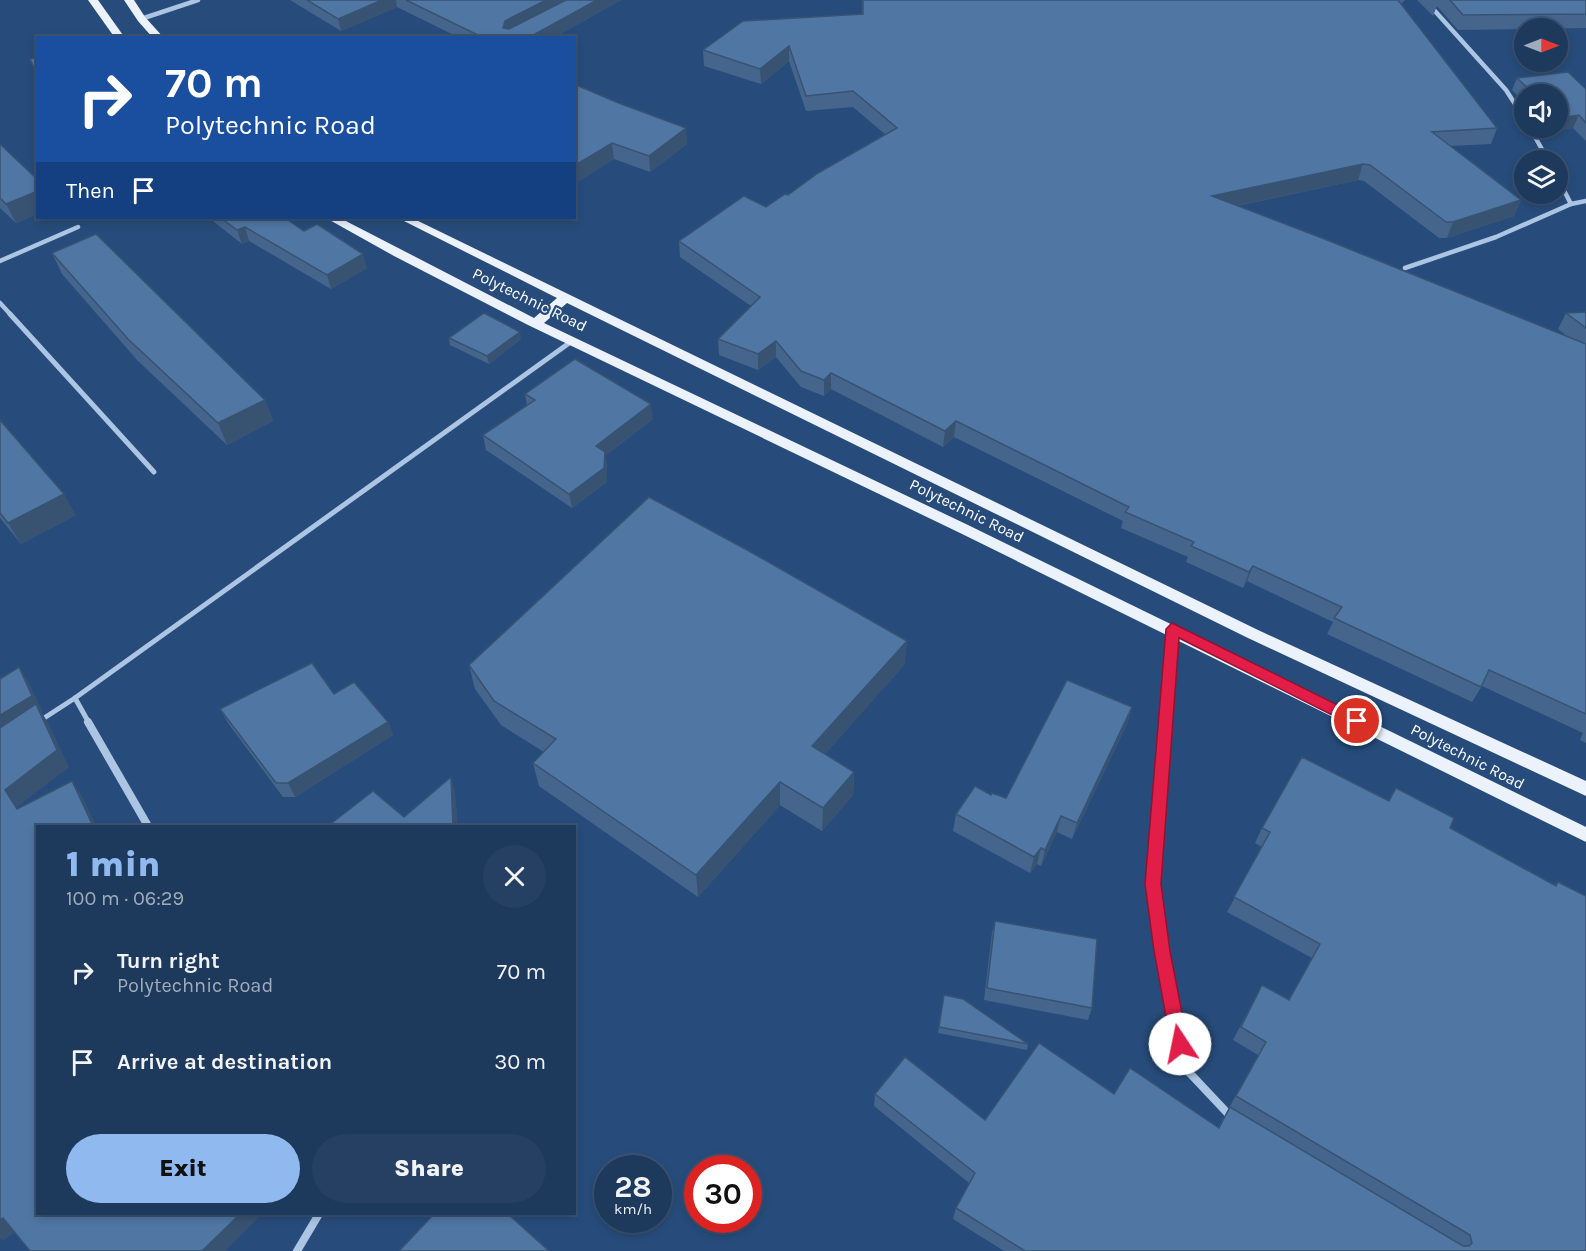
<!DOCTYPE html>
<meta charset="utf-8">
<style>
body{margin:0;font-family:Karla,sans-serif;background:#254062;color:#f1f3f6;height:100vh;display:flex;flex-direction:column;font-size:22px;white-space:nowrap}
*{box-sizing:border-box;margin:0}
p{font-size:20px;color:#a0acbb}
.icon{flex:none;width:33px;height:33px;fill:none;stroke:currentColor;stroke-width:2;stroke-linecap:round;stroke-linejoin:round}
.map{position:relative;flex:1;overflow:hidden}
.side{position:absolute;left:36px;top:825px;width:540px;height:390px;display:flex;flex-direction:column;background:#1d395c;border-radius:0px;box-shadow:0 3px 9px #0003,0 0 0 2px #3b5372}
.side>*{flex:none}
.banner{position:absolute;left:36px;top:36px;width:540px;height:183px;border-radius:0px;box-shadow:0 3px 9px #0003,0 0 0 2px #3b5372;background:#1a4fa0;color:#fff;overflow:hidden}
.needle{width:39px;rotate:90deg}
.fabs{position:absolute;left:1514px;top:18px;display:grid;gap:12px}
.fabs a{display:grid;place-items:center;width:54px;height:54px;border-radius:50%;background:#1d395c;box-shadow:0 3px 9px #0003,0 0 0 2px #3b5372;font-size:30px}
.speed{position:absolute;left:594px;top:1155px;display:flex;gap:12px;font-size:30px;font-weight:700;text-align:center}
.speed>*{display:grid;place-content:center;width:78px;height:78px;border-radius:50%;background:#1d395c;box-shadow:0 3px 9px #0003,0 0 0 2px #3b5372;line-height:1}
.speed small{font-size:15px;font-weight:400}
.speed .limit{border:9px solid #d22;background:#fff;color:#111}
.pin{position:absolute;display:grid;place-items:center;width:51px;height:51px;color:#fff;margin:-26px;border:3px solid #fff;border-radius:50%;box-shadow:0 2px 6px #0007}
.me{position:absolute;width:66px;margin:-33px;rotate:349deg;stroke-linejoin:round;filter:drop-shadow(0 0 4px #0008)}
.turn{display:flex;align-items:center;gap:21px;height:126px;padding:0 30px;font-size:27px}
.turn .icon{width:78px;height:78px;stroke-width:2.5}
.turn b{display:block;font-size:42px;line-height:51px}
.then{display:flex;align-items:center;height:57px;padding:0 30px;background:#0003;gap:12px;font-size:22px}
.round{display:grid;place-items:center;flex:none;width:63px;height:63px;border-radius:32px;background:#254062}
.head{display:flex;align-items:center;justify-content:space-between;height:102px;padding:0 30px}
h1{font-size:36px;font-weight:800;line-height:45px;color:#90b9f0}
.action{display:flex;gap:12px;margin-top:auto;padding:12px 30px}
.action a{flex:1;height:69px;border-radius:36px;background:#90b9f0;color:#111;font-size:24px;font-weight:800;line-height:69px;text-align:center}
.action a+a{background:#254062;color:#f1f3f6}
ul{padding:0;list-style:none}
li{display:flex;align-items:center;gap:18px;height:90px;padding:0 30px}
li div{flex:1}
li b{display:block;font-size:22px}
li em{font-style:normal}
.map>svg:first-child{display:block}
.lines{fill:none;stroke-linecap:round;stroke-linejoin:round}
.street-far2{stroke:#abc5e3;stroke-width:4.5}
.street-far1{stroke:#abc5e3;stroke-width:5}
.street{stroke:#abc5e3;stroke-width:8}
.primary{fill:#ebf2fc;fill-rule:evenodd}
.wall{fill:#45658c}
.shaded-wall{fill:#385372}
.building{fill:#5076a3;stroke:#385372;stroke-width:1.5}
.route{fill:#e11d48;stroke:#92132f;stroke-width:1.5}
.labels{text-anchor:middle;stroke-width:4.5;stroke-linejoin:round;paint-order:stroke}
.street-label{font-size:16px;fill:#fff;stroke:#274c7b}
</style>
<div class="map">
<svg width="1586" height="1251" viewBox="0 0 1586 1251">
<rect width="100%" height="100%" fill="#274c7b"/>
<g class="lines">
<g class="street-far2">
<polyline points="1425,0 1506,90 1524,118"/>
<polyline points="141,19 198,0"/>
<polyline points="1530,128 1548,160"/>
<polyline points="1557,177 1571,204"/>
<polyline points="0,261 78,227"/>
<polyline points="1405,268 1496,237 1571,204 1586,201"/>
<polyline points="0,303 11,315"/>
</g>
<g class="street-far1">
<polyline points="10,314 154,472"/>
<polyline points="75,698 89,723"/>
<polyline points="38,722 75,698 572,341"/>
<polyline points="1165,723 1172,629"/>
</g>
<g class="street">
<polyline points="88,722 148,826"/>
<polyline points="1165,722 1153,884 1162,951 1184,1067 1232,1118"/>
<polyline points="297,1251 319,1214"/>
</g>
<g class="primary">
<polygon points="88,0 98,0 125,38 115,38"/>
<polygon points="124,0 134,0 145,17 164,38 153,38 138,21"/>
<polygon points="326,218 340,218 534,318 557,298 398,218 412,218 1258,630 1586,781 1586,796 1248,638 567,303 544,323 968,525 1586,827 1586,842 958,532 528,325 394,256"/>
</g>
</g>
<g class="wall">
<polygon points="290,0 621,0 553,38 460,38 397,7 341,31"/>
<polygon points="862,0 1405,0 1401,4 1497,128 1491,144 1451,146 1521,200 1514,216 1447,238 1439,238 1364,181 1358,180 1237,206 1569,338 1558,329 1566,313 1586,312 1586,743 1580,740 1583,733 1482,686 1472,702 1327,634 1333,622 1247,581 1243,588 1186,562 1188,557 1121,528 1123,521 954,437 943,447 831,389 824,396 801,387 776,357 758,370 719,355 718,339 751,306 680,257 679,241 766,207 788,195 886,135 853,107 806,111 789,61 761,84 704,66 703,50 862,14"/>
<polygon points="1417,0 1586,0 1586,28 1458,30 1437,6 1433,16"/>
<polygon points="1517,78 1586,89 1586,141 1573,128 1553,131 1550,128 1557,128 1557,94 1524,94 1524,102 1512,90"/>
<polygon points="574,84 687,144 650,172 614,159 574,184"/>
<polygon points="0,144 38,180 38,214 16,223 0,208"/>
<polygon points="209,218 285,218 304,231 367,268 331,289 249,241 242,244"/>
<polygon points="52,253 265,400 273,421 227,445 137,360 62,274"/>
<polygon points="449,338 521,339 489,364 450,345"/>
<polygon points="525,394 653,419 605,456 607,467 607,482 572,508 486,450 483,435 527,405"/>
<polygon points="0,420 76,515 21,544 0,518"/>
<polygon points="907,641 904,665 825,754 854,772 853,795 822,831 780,805 698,897 539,786 533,763 544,752 501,725 475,689 469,665"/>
<polygon points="334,694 388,722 393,735 295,797 283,797 228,723 220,709"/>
<polygon points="1132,707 1127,724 1072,839 1057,832 1041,866 1037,864 1030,873 953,831 956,814 991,795 1006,798"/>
<polygon points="1396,788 1450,828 1555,885 1558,882 1586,1251 1004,1251 953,1219 956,1208 969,1183 874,1106 875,1094 985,1120 1114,1094 1218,1128 1258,1055 1233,1040 1255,998 1262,985 1289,999 1312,958 1227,912 1262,847 1255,843 1262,828 1388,801"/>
<polygon points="995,921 1092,1008 1088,1020 984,1000 992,933"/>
<polygon points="944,995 1028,1044 1027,1050 938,1033"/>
</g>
<g class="shaded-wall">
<polygon points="382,0 396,0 397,7 341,31 338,19"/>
<polygon points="546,0 572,0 507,34 503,28 505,21"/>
<polygon points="597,0 621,0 553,38 528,38"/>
<polygon points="789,46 789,61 761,84 760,69"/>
<polygon points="1579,115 1573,128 1553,131 1555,128 1557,128 1557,122 1559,118"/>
<polygon points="686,128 687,144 650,172 649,156"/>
<polygon points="612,143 614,159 574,184 574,166"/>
<polygon points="1363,164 1358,180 1208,212 1212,196"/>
<polygon points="38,191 38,214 16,223 6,204"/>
<polygon points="1521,200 1514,216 1447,238 1453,222"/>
<polygon points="245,227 249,241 242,244 237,230"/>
<polygon points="363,254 367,268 331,289 327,275"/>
<polygon points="520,332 521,339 489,364 487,356"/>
<polygon points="776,341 776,357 758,370 758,354"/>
<polygon points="831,373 831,389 824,396 824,380"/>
<polygon points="265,400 273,421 227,445 218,423"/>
<polygon points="651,404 653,419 605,456 607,467 607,482 572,508 569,494 596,446"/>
<polygon points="956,421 954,437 943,447 945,431"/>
<polygon points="64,494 76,515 21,544 8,523"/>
<polygon points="1253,566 1247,581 1243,588 1249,572"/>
<polygon points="907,641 904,665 811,770 812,746"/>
<polygon points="19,667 30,685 43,713 42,713 47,721 69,767 17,807 29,826 17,809 5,790 0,739 0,715"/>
<polygon points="1132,707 1127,724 1072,839 1077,823"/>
<polygon points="388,722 393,735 295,797 288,783"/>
<polygon points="854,772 853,795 822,831 823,808"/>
<polygon points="451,777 455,792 458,826 453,826"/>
<polygon points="72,781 83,798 96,826 93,826"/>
<polygon points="780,782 780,805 698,897 696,875"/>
<polygon points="1061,816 1057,832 1041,866 1045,850"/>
<polygon points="1041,848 1037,864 1030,873 1034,857"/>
<polygon points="240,1214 262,1214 225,1251 202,1251"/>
<polygon points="3,1218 18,1230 4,1240 0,1238 0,1220"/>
</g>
<g class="building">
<polygon points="307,0 382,0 338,19"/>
<polygon points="406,0 546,0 505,21 503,28 509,29 566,0 597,0 528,38 484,38"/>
<polygon points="863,0 1398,0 1497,128 1432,132 1521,200 1453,222 1446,222 1370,165 1363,164 1212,196 1322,238 1586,344 1586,714 1489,670 1481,687 1334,618 1342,607 1253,566 1249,572 1191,546 1194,542 1125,512 1129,507 956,421 945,431 831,373 824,380 801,371 776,341 758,354 718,339 760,297 679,241 744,196 766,207 785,194 788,195 818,173 897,128 853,91 806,96 789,46 760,69 703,50 743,21 863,14"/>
<polygon points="1450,0 1586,0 1586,14 1463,15"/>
<polygon points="38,57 38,77 30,59"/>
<polygon points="1568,72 1586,89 1586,123 1579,115 1559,118 1557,116 1557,94 1534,94 1517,78"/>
<polygon points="574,84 616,102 686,128 649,156 612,143 574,166"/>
<polygon points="0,144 38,180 38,191 6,204 0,198"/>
<polygon points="221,218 285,218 304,231 317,224 363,254 327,275 245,227 237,230"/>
<polygon points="96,234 265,400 218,423 128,339 52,253"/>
<polygon points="1586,312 1586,328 1566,313"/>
<polygon points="484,313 520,332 487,356 449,338"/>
<polygon points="575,359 651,404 596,446 605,452 604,468 569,494 483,435 535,400 525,394"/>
<polygon points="0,420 64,494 8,523 0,513"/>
<polygon points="649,497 749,551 907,641 812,746 854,772 823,808 780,782 696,875 533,763 556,739 494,701 469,665"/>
<polygon points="312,663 334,694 354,682 388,722 288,783 276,783 220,709"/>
<polygon points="19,667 32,696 0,715 0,679"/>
<polygon points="1067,680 1132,707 1077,823 1061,816 1045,850 1041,848 1034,857 956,814 975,786 991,795 992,793 1006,798"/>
<polygon points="36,704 57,750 5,790 17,809 72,781 93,826 38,826 38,1214 240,1214 202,1251 30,1251 3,1218 0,1220 0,728"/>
<polygon points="1302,757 1389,801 1396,788 1454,818 1450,828 1556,886 1558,882 1586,896 1586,1251 1025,1251 956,1208 975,1173 875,1094 905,1057 985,1120 1039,1043 1114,1094 1130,1068 1219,1128 1230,1107 1463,1246 1469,1246 1472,1243 1470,1235 1236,1096 1266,1042 1241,1027 1262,985 1289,1000 1320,944 1234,897 1270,832 1262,828"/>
<polygon points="451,777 453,826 328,826 373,791 404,817"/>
<polygon points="995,921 1097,939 1092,1008 987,988"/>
<polygon points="944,995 963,999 1028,1044 939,1027"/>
<polygon points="434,1214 508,1214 549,1251 401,1251 400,1250"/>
</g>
<polygon class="route" points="1172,623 1362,717 1365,721 1362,725 1352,725 1179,638 1161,884 1170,951 1188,1044 1186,1050 1180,1052 1174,1050 1171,1044 1154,951 1145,884 1166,629"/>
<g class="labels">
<g class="street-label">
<text transform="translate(530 299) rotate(26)" y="6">Polytechnic Road</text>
<text transform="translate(967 510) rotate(26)" y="6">Polytechnic Road</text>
<text transform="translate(1468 756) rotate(27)" y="6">Polytechnic Road</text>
</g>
</g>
</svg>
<div class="fabs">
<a><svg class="needle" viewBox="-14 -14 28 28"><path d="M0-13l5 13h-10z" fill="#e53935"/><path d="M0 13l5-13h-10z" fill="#a0acbb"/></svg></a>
<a><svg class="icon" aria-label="sound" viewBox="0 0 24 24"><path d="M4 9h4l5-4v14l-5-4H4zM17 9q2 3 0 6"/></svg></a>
<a><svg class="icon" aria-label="layers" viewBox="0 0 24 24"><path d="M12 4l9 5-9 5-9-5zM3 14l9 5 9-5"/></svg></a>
</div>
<div class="speed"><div>28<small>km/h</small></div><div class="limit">30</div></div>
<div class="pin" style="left:1357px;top:721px;background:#d93025"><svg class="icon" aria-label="arrive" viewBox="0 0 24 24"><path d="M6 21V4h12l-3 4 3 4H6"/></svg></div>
<svg class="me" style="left:1180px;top:1044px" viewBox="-20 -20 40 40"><circle r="19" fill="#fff"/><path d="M0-13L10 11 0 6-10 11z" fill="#e11d48"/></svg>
<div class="banner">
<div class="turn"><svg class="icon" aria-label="right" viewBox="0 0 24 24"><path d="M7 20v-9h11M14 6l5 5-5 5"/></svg><div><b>70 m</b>Polytechnic Road</div></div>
<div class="then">Then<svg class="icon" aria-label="arrive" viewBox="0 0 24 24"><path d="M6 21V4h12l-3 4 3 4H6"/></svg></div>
</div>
<section class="side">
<div class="head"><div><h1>1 min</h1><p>100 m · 06:29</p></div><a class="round"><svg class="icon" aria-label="close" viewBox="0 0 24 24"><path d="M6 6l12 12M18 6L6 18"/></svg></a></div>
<ul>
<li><svg class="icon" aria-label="right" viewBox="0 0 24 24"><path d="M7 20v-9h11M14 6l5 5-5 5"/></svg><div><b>Turn right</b><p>Polytechnic Road</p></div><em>70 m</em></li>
<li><svg class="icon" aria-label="arrive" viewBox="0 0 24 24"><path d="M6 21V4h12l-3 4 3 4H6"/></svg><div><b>Arrive at destination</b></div><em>30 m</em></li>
</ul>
<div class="action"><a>Exit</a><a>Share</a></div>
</section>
</div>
